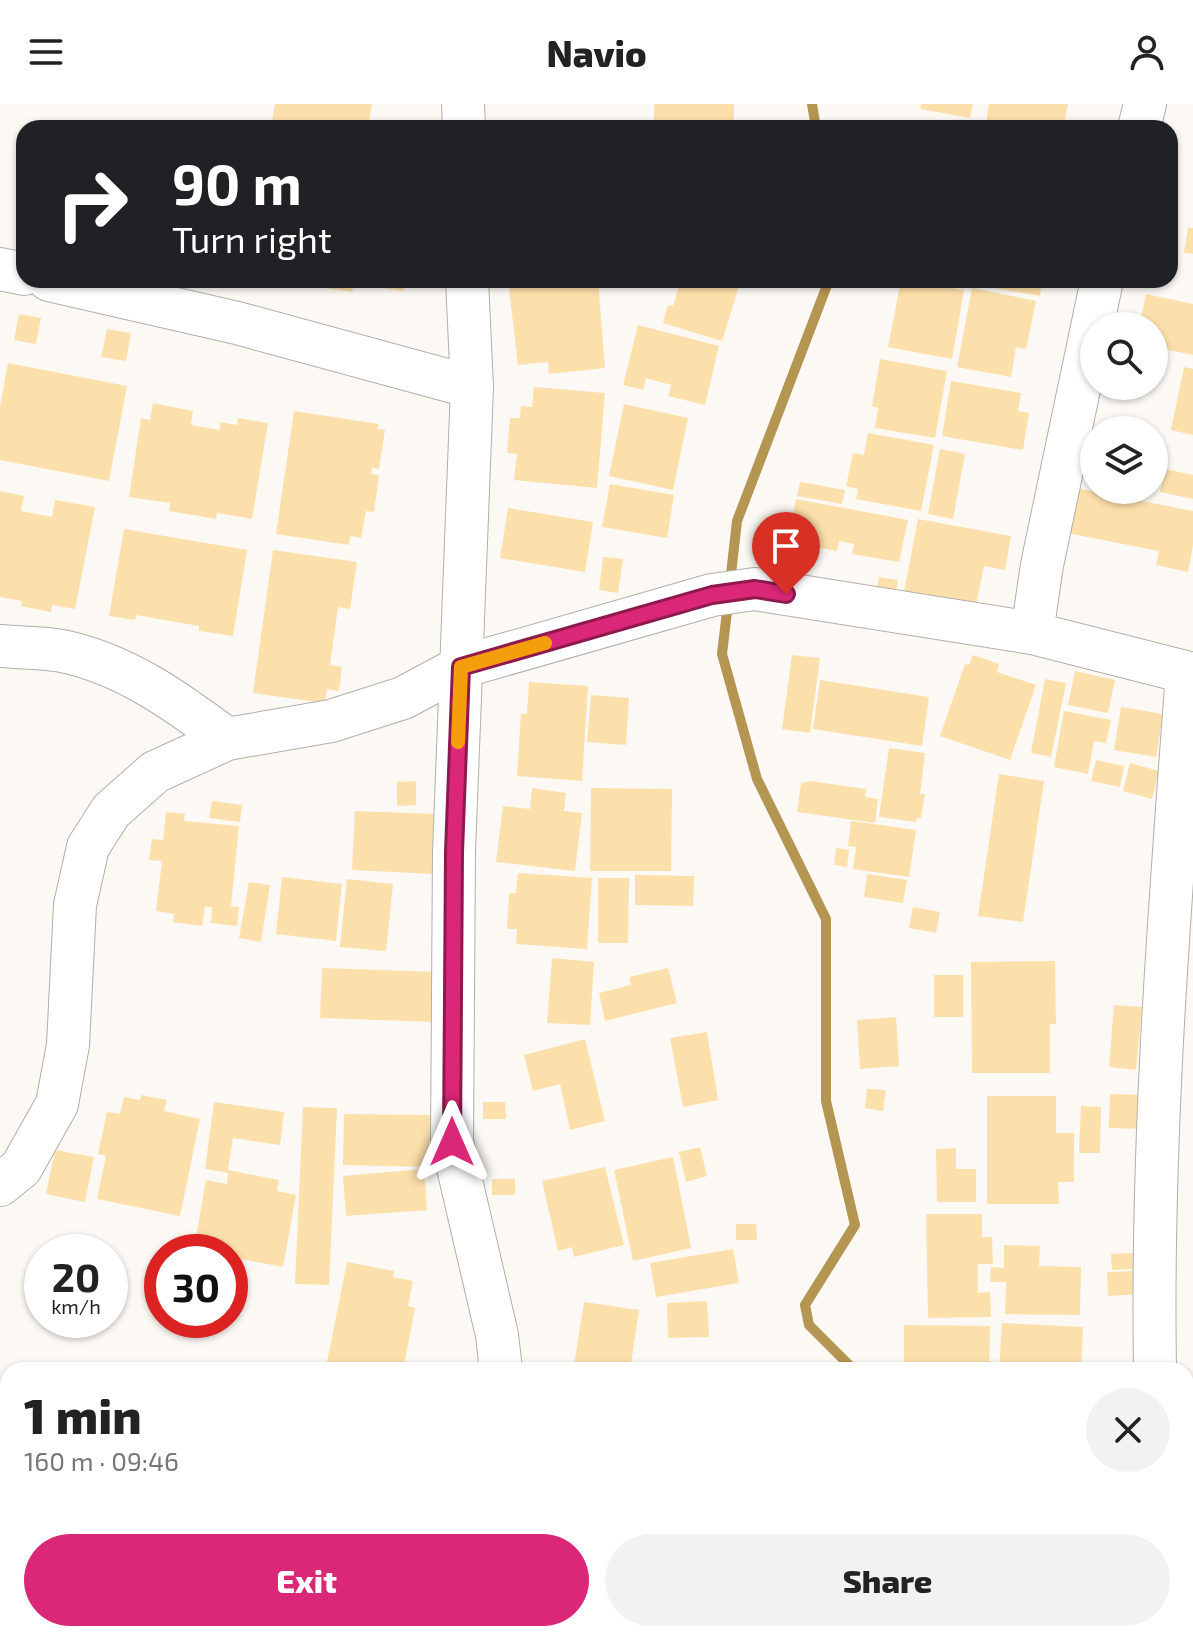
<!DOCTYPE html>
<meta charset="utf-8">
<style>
body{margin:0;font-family:"Exo 2",sans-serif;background:#f2f2f2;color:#222;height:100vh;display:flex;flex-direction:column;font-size:30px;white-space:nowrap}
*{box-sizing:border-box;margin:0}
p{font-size:26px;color:#767676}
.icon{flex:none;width:44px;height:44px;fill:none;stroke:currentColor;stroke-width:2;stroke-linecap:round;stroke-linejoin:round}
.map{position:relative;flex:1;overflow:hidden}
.panel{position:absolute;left:0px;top:1258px;width:1194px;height:280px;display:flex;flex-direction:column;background:#fff;border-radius:24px 24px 0 0;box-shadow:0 2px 6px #0004}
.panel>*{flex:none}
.guide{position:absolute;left:16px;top:16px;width:1162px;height:168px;border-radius:24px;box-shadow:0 2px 6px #0004;background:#202124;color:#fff;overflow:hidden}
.tools{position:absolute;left:1080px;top:208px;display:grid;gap:16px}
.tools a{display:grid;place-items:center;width:88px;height:88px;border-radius:50%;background:#fff;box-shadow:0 2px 6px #0004;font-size:40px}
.speed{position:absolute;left:24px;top:1130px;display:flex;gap:16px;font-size:40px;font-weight:700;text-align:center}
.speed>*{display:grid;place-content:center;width:104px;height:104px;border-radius:50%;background:#fff;box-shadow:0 2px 6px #0004;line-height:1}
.speed small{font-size:20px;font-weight:400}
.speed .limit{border:12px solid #d22;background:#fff;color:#111}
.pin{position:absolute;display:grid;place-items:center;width:68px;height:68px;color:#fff;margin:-82px -34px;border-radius:50% 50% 50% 0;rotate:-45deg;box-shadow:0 0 8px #0007}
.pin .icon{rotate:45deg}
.me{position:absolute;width:88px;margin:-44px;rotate:0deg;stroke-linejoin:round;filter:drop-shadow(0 0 6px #0008)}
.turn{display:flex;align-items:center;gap:28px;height:168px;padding:0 24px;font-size:36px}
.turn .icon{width:104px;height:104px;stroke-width:2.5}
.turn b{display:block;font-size:56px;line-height:68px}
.round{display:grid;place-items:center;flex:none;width:84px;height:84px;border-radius:42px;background:#f2f2f2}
.headline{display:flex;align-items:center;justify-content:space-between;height:136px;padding:0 24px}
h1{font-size:48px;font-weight:800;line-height:60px}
.primary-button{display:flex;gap:16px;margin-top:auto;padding:16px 24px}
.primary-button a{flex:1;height:92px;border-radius:48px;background:#db2777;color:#fff;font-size:32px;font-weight:800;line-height:92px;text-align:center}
.primary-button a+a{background:#f2f2f2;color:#222}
header{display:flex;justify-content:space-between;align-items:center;height:104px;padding:0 24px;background:#fff;font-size:36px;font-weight:800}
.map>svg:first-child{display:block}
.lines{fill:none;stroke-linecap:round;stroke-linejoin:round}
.stream{stroke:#b59552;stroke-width:10}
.building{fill:#fce0ab}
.minor-casing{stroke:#b2afab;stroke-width:44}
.minor{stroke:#fff;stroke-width:42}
.route-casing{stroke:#8e194d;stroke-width:20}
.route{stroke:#db2777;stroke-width:14}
.slow{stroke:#f59e0b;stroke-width:14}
</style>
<header><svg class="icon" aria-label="menu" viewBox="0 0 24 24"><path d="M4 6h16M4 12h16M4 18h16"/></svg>Navio<svg class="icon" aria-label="person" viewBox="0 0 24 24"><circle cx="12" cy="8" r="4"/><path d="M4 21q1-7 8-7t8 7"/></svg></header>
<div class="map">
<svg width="1193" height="1538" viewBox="0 0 1193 1538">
<rect width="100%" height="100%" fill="#fcf9f4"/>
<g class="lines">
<g class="stream">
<polyline points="812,0 816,24"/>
<polyline points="730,479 737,417 829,176"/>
<polyline points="728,499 722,550 757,675 826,815 826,997 855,1121 805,1201 809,1221 854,1266"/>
<polyline points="899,1530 900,1538"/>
</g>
</g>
<g class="building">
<polygon points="275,0 372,0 368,24 271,24"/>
<polygon points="654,0 734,0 734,24 664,24 664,17 654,18"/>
<polygon points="921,0 973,0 970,14 920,5"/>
<polygon points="989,0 1068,0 1063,24 1017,24 986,18"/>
<polygon points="1188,123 1193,124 1193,150 1184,149"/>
<polygon points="300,176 405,176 404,187 354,180 352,188 299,180"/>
<polygon points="508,176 598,176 605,264 549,270 548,258 518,261"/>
<polygon points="681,176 741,176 722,237 663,219 668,201 673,202"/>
<polygon points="901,176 964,186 952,255 888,243"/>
<polygon points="978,176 1042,176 1040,192 977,181"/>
<polygon points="972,184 1036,197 1026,245 1016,243 1011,273 957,263"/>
<polygon points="1146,190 1193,200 1193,251 1154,243 1154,222 1139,222"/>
<polygon points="19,210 41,214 36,240 14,236"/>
<polygon points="638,221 719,242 705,301 668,292 671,281 646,274 643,286 623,281"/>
<polygon points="107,225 131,229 126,257 101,253"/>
<polygon points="880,255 947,267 935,334 875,324 878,304 872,302"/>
<polygon points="8,259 127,282 109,377 0,356 0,303"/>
<polygon points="1184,263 1193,265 1193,331 1171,326"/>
<polygon points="951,277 1021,289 1018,307 1029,309 1023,346 942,332"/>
<polygon points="534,283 605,289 597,384 514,376 517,350 507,349 510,314 520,314 521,302 532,303"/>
<polygon points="153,299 193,307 191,321 220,326 220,318 237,321 238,314 268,319 252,415 217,409 216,415 169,407 170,399 129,393 141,314 150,316"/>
<polygon points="624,300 688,314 673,386 609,372"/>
<polygon points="294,307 379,320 377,325 385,326 379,365 372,364 371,370 379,371 374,408 366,407 361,434 350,432 349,441 276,430"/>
<polygon points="868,329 934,341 921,407 856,395 858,385 846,382 853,349 864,351"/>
<polygon points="940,345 965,350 953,415 928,410"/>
<polygon points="1084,357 1094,359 1094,375 1081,372"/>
<polygon points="1165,365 1193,371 1193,395 1160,388"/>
<polygon points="800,378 845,386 842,400 797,392"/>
<polygon points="610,380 674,391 667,434 602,423"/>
<polygon points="1076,384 1193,407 1193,441 1188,468 1156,461 1159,447 1067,429"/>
<polygon points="0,387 24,392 21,407 52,413 55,396 95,403 75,505 52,501 51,508 21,502 22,497 0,493"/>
<polygon points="796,395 908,416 899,458 852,450 854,440 839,437 837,447 788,438"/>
<polygon points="508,404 593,418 585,468 500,454"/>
<polygon points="918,415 1011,432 1005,466 984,462 975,507 903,493"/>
<polygon points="124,425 247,446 233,532 199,527 199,522 136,511 135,516 109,512"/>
<polygon points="273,446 357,458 350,505 338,503 330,561 342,563 339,587 327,585 325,599 253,589"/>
<polygon points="603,453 623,455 618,489 599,486"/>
<polygon points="879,473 898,476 893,504 874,500"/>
<polygon points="792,551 820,554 810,629 782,625"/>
<polygon points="973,551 999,560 997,568 1036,581 1010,656 940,632 965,560 969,561"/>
<polygon points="1075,567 1115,576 1108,609 1068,601"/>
<polygon points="1045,575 1066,579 1051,653 1031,649"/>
<polygon points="820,576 929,593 922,642 813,625"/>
<polygon points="529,578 588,582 582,677 517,672 521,609 527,610"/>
<polygon points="591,591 629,594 626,641 587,638"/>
<polygon points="1121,603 1163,610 1156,653 1114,646"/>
<polygon points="1064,607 1111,616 1106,639 1094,637 1088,670 1054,663"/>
<polygon points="889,644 925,649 920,690 925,690 921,714 917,714 916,718 879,713"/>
<polygon points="1096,656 1124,662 1120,683 1091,677"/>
<polygon points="1130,659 1159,667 1152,695 1123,687"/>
<polygon points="999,670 1044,677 1023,818 978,812"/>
<polygon points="416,677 416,701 397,702 397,678"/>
<polygon points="810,677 866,685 865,693 878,695 875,719 797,708 801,679"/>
<polygon points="532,684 566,689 564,707 582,709 575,767 496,758 503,702 530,705"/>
<polygon points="591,684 672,685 671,767 590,767"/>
<polygon points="212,697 242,701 240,718 209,714"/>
<polygon points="355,707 436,710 434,770 352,766"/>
<polygon points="166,708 185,710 184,717 239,722 231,802 239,803 237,822 211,819 212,803 205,803 202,822 173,818 174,810 156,807 162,757 149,756 152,735 163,736"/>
<polygon points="851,717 916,726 909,773 853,765 856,743 848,742"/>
<polygon points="836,744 849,746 847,763 834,761"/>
<polygon points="518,769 592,774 587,845 516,840 517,825 507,825 509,789 516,789"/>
<polygon points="867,770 907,776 903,799 864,793"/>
<polygon points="635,771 694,772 693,802 635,801"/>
<polygon points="282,773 342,780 336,837 276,830"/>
<polygon points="598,774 629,774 628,839 598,839"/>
<polygon points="347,775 393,780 386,847 340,843"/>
<polygon points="249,778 270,781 261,838 239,834"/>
<polygon points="913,803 940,808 936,829 909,824"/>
<polygon points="552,854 594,858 590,921 547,919"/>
<polygon points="1055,857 1056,920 1050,920 1050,969 972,969 971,858"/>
<polygon points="322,864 437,868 435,918 320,914"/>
<polygon points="668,864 677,899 605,917 599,889 631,881 629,873"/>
<rect x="934" y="871" width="29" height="42"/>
<polygon points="1114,901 1142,903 1136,966 1109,963"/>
<polygon points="896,913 899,962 860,965 857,916"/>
<polygon points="707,928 718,996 683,1003 670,934"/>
<polygon points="585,935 605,1017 570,1026 560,980 533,987 524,951"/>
<polygon points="867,985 886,986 883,1007 865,1004"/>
<polygon points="1110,990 1145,991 1144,1025 1109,1024"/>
<polygon points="141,991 167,996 164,1007 200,1015 180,1112 97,1095 106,1052 98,1050 107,1008 120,1010 124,993 140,996"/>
<polygon points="987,992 1056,992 1056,1029 1074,1029 1074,1078 1058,1078 1059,1100 987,1100"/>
<polygon points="214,998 284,1008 280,1041 233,1034 228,1066 279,1076 277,1087 296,1091 283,1163 230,1153 230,1148 189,1148 190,1144 194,1144 206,1076 227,1080 228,1069 205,1065"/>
<polygon points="483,998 505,998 506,1015 483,1015"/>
<polygon points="1081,1002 1101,1003 1100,1049 1079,1049"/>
<polygon points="303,1003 337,1004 329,1181 295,1180"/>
<polygon points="344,1010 430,1011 429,1063 343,1061"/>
<polygon points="700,1043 707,1072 686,1078 679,1048"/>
<polygon points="956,1044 956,1065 976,1065 976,1098 937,1098 936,1045"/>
<polygon points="55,1046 94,1053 85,1098 46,1090"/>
<polygon points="673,1053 691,1144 633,1157 614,1066"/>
<polygon points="605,1063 624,1141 574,1153 572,1143 558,1147 542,1077"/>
<polygon points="424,1065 427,1106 346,1112 343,1072"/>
<rect x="492" y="1075" width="23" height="16"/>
<polygon points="926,1110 982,1110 982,1133 992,1133 993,1160 978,1160 978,1189 990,1188 991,1213 928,1214"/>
<polygon points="736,1120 756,1120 757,1136 736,1136"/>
<polygon points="1004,1141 1040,1142 1039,1162 1081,1163 1080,1211 1005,1210 1006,1178 990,1178 991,1163 1004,1164"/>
<polygon points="733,1145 739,1179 656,1193 650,1159"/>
<polygon points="1133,1149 1134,1165 1112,1166 1111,1150"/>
<polygon points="347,1158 394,1167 393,1173 413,1177 408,1202 415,1204 403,1266 366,1266 327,1258"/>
<polygon points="1139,1167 1141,1190 1108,1192 1107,1168"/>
<polygon points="707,1197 709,1233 668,1234 667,1199"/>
<polygon points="584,1198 639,1206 630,1266 574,1261"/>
<polygon points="1002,1219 1083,1223 1081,1266 999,1266"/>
<polygon points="904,1221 990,1222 989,1266 904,1263"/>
<polygon points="0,1480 8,1482 8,1530 46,1530 44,1538 0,1538"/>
<polygon points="106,1530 210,1530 208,1538 104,1538"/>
<polygon points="477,1530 514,1530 526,1533 525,1538 475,1538"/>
<polygon points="602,1530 644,1530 642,1538"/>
<polygon points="691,1530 757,1530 756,1538 690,1538"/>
<polygon points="771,1530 823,1530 822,1538 771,1538"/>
<polygon points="927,1530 999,1530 998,1538 926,1538"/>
<polygon points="1013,1530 1097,1530 1096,1538 1012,1538"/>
</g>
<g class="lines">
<defs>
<g id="minor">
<polyline points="463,0 464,24"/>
<polyline points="1139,24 1145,0"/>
<polyline points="0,165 24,170"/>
<polyline points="49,176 237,219 472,283"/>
<polyline points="467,176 472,283 454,748 452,1038 497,1231 501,1266"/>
<polyline points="1102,176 1042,461 1032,529 1193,570"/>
<path d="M 0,542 C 20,544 43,543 62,547 C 125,560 176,597 227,635"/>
<polyline points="0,1081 21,1064 57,1000 68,941 75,801 88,743 111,707 155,668 227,635 331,617 403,594 461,563 712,491 755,485 1032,529"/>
<path d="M 1155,1266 C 1151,1033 1170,800 1187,569"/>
<polyline points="0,1422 8,1425"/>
<polyline points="340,1530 365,1538"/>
<polyline points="1167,1530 1167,1538"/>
<polyline points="434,1538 436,1530"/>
</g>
</defs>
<use href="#minor" class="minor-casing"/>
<use href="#minor" class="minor"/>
</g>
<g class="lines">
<defs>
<polyline id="route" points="452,1038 454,748 461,563 712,491 755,485 786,490"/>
</defs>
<use href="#route" class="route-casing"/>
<use href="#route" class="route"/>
<polyline class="slow" points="458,638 461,563 545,539"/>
</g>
</svg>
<div class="tools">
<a><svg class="icon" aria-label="search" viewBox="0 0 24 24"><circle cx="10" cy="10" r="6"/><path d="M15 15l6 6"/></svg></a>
<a><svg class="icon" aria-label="layers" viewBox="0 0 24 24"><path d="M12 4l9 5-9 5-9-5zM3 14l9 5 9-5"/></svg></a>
</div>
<div class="speed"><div>20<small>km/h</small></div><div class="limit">30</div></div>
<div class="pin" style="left:786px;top:490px;background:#d93025"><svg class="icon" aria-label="arrive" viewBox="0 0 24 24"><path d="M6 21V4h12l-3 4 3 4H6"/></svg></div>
<svg class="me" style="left:452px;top:1038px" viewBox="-20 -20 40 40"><path d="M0-17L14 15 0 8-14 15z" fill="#db2777" stroke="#fff" stroke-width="4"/></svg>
<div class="guide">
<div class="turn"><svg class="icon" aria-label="right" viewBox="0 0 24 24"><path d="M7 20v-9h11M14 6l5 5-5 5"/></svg><div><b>90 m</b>Turn right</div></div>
</div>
<section class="panel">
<div class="headline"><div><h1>1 min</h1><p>160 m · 09:46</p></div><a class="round"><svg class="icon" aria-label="close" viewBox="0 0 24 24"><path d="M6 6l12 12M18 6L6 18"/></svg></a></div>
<div class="primary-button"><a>Exit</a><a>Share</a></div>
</section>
</div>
